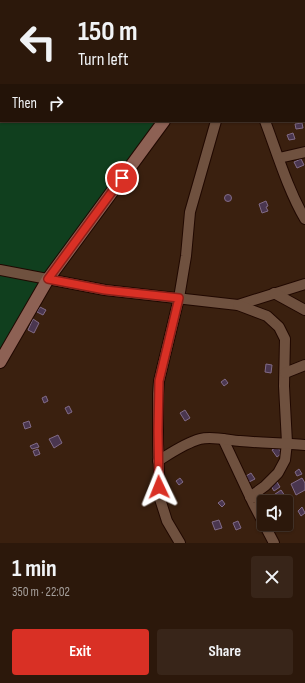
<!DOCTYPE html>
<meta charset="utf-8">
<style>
body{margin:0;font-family:"Sofia Sans Condensed",sans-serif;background:#382519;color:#f1f3f6;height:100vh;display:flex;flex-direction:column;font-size:15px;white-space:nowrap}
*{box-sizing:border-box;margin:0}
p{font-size:13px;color:#a6a09d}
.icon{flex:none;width:22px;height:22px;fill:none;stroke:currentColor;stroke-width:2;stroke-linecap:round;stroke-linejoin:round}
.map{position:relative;height:543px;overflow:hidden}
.drawer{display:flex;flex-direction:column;background:#2c180b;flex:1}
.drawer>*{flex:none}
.top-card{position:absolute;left:0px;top:0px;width:305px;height:122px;box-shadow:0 1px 3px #0004,0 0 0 1px #48372c;background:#2c180b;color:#f1f3f6;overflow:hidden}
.fabs{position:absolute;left:257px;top:495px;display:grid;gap:8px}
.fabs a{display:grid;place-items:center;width:36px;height:36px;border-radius:4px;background:#2c180b;box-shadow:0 1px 3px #0004,0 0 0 1px #48372c;font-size:20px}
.pin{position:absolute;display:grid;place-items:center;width:34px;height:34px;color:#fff;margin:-17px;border:2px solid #fff;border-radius:50%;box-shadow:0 1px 4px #0007}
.me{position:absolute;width:44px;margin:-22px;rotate:358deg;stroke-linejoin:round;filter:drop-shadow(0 0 3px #0008)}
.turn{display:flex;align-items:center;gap:14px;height:84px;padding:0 12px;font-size:18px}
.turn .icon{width:52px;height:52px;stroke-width:2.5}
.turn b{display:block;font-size:28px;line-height:34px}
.then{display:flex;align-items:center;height:38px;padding:0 12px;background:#0003;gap:8px;font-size:15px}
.round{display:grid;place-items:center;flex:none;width:42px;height:42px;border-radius:4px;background:#382519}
.headline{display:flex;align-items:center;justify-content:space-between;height:68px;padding:0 12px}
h1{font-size:24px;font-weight:700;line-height:30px}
.primary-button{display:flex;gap:8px;margin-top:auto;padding:8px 12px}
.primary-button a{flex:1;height:46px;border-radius:4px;background:#d93025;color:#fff;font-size:16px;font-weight:700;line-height:46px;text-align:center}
.primary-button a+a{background:#382519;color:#f1f3f6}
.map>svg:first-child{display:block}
.green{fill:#103f1e}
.building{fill:#4a364f;stroke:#816b87}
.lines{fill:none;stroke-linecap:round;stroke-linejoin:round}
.street-casing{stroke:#200800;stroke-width:12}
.secondary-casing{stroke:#200800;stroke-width:14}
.street{stroke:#6f513f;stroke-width:10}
.secondary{stroke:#8d6154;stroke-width:12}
.route-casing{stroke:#8d1f18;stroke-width:10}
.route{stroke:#d93025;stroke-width:7}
</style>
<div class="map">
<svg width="305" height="543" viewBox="0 0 305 543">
<rect width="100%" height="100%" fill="#3a200f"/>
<polygon class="green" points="0,0 259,0 258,1 1,1 1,121 161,121 0,357"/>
<g class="building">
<polygon points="302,123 303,128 296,129 295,124"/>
<polygon points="293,133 295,139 289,140 287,135"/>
<polygon points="301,159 304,165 297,168 294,162"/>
<circle cx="228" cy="198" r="3.5"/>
<polygon points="266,201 268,206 266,207 268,211 262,213 259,204"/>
<polygon points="40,307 46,310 43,315 37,312"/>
<polygon points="33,319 39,323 34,333 28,330"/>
<polygon points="266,364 272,365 271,373 265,372"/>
<polygon points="225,379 228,383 224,386 221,382"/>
<polygon points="46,396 48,401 44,403 42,398"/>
<polygon points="69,406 72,412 68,414 65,408"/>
<polygon points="185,410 190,418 185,421 180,413"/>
<polygon points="29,421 31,427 25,429 23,423"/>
<polygon points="58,435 62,443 54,448 49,439"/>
<polygon points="37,443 39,447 32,449 30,446"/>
<polygon points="277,447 282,453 277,457 272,450"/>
<polygon points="38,449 40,454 35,456 33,451"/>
<polygon points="299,469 302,474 297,476 295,472"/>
<polygon points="251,473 255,479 249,482 246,476"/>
<polygon points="180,478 183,482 179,485 176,481"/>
<polygon points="302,478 305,483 305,490 296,495 291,484"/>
<polygon points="277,482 280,487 274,491 271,486"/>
<polygon points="281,490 287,499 283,502 266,502 265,501"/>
<polygon points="222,500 225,504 222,507 218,503"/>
<polygon points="302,507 305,513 301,516 298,511"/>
<polygon points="219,520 222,528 215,530 212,522"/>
<polygon points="238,521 241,528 236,530 233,523"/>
</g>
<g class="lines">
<defs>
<g id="street">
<polyline points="295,0 295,1"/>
<polyline points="304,22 305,24"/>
<polyline points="304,63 305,63"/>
<polyline points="304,79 305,80"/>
<path d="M 265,121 C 277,153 288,190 305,219"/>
<polyline points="279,158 305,152"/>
<polyline points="0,270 105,290 229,304 238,305 305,284"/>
<polyline points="274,293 305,310"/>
<polyline points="238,305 267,316 279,327 285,339 284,386 287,443 285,460 278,473 265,486 250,497"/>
<polyline points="285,373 305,365"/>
<polyline points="223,439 253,503 274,543"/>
<path d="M 158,461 C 171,453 185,443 200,439 C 212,436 227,440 240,441 C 262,443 283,443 305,445"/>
<polyline points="180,543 167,521 160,499 158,444 158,394 159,381 179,298 186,256 190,212 216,121"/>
</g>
<g id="secondary">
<polyline points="260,1 260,0"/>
<polyline points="0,362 48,279 164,121"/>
</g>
</defs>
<use href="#street" class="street-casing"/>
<use href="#secondary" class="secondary-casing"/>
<use href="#street" class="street"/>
<use href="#secondary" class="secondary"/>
</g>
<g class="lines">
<defs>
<polyline id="route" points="122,178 48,279 105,290 179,298 159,381 158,431 159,487"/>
</defs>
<use href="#route" class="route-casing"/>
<use href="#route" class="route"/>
</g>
</svg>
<div class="fabs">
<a><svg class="icon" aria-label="sound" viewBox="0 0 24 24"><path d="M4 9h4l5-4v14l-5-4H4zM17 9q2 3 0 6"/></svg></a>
</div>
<div class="pin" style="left:122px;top:178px;background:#d93025"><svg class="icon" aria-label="arrive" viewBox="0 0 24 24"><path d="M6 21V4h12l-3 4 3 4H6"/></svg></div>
<svg class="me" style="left:159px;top:487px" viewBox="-20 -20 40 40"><path d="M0-17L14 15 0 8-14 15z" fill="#d93025" stroke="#fff" stroke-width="4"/></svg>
<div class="top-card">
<div class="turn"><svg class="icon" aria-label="left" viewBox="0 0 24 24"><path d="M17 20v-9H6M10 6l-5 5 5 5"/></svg><div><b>150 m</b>Turn left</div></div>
<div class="then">Then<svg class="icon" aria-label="right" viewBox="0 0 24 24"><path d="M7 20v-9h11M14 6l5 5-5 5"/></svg></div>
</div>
</div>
<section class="drawer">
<div class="headline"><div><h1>1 min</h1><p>350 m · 22:02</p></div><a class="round"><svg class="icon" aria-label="close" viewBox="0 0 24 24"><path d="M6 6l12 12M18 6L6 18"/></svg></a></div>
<div class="primary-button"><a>Exit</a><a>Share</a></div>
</section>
